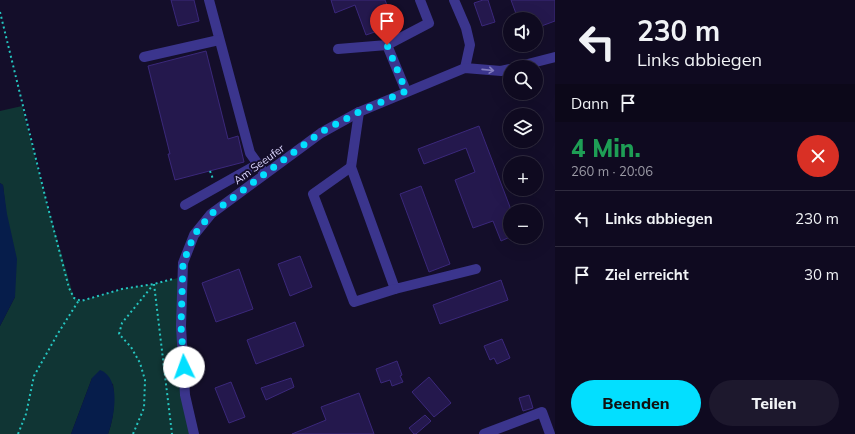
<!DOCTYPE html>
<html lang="de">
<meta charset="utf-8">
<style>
body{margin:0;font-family:Mulish,sans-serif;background:#1d182d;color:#f1f3f6;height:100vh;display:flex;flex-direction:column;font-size:15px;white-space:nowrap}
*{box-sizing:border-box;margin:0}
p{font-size:13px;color:#9b9aa5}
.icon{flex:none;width:22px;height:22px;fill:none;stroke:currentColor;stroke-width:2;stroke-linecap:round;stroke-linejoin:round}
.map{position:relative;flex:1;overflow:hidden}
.panel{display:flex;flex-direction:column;background:#0f0a20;width:300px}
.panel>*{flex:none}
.banner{background:#0f0a20;color:#f1f3f6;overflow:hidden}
.fabs{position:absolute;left:503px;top:12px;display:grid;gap:8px}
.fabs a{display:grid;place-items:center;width:40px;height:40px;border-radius:50%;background:#0f0a20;box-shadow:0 4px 16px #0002,0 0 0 1px #2f2b3e;font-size:20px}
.pin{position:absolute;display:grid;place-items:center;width:34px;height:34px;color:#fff;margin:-41px -17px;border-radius:50% 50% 50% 0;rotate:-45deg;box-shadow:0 0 4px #0007}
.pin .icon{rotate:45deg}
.me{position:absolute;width:44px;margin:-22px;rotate:357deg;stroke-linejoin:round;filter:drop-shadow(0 0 3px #0008)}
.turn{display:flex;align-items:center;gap:14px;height:84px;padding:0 16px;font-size:18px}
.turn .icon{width:52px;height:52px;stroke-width:2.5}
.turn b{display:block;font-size:28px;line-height:34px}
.then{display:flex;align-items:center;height:38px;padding:0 16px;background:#0003;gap:8px;font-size:15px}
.round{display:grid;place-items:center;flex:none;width:42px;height:42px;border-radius:21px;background:#1d182d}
.overview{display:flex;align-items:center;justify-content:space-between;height:68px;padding:0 16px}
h1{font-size:24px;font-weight:800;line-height:30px;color:#1e9e55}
.primary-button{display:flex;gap:8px;margin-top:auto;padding:8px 16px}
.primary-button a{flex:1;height:46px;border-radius:24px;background:#03dfff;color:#111;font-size:16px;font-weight:800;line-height:46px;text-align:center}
.primary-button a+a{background:#1d182d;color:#f1f3f6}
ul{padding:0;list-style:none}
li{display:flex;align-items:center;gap:12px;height:56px;padding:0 16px;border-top:1px solid #2f2b3e}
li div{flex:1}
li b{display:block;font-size:15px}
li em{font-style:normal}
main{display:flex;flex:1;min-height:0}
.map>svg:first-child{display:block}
.green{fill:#103534}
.water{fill:#061d4b}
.building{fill:#24184d;stroke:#3b287b}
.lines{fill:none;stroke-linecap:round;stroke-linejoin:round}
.path{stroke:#25c5c0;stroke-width:2;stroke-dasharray:2 3;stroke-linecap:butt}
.minor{stroke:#3b358d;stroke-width:10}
.oneway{stroke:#847ec0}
.route{stroke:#03dfff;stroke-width:7;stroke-dasharray:0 12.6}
.labels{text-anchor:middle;stroke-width:4;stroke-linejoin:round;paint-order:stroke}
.street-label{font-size:11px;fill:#ddd7ff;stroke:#140e2a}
</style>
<main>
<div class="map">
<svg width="555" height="434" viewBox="0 0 555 434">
<rect width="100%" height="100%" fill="#140e2a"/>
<path class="green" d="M 22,106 L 46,200 L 74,298 L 81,301 L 122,289 L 154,284 L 182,277 L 181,326 L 194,434 L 108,434 C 114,418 115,401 113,384 L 92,378 L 71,434 L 0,434 L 0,326 L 15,297 L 3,185 L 0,183 L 0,111 Z"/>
<g class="water">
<polygon points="0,183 3,185 7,214 17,259 15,297 0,326"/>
<path d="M 100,370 C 122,378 114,418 108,434 L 71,434 L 92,378 Z"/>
</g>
<g class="building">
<polygon points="171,0 194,0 199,21 178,26"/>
<polygon points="331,0 385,0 395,25 366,35 355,5 335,13"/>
<polygon points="483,0 488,0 495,22 482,26 474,3"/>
<polygon points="511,0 555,0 555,21 536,28 536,19 518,19"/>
<polygon points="206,51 228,139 238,136 244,162 175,180 168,154 170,154 148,66"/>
<polygon points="479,126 510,207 510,237 501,241 493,221 473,228 455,180 475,172 466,148 424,164 418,149"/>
<polygon points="421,186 450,264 429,272 400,194"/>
<polygon points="300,256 312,287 290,296 278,264"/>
<polygon points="239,269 253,309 216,322 202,283"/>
<polygon points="501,280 508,300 440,324 433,305"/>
<polygon points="295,322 304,346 256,364 247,340"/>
<polygon points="502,339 510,358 497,364 494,358 490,360 484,346"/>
<polygon points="397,361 402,375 400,376 403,382 392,386 390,380 381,383 376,369"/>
<polygon points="429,377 451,403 434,417 412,392"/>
<polygon points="291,378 294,387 266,400 261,388"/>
<polygon points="231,382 245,417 229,423 215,388"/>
<polygon points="359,393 374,434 292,434 326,420 321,407"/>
<polygon points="529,395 533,408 523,411 519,398"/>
<polygon points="425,415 431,421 416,434 414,434 409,428"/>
</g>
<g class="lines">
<g class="path">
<polyline points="0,12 46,200 69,288 74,298 81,301 122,289 154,284 173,279"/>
<polyline points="210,171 213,179"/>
<polyline points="154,284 172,434"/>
<polyline points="18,434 26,414 34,376 57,335 79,300"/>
<polyline points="133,434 144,408 145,380 140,363 131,347 119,334 122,323 153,285"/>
</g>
<g class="minor">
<polyline points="209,0 250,153 265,174"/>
<polyline points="454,0 466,28 470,45 465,68"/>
<polyline points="338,49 387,45"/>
<polyline points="144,57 219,40"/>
<polyline points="516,67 555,57"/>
<polyline points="406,91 387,45 429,23 420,0"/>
<polyline points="359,112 351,167 395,289 476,269"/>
<polyline points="351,167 313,194 354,302 395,289"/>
<polyline points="185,205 258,164"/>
<polyline points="194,434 185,395 181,326 183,263 194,235 211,214 321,133 359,112 465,68 501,71 510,69"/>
<polyline points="484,434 542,412 550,434"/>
</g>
</g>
<defs><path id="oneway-shaft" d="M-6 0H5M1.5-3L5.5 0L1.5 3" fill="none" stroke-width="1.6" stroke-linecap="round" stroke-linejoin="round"/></defs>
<use class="oneway" href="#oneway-shaft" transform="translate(488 70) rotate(6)"/>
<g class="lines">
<polyline class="route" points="184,367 181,326 183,263 194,235 211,214 321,132 359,112 406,91 387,45"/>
</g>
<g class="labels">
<g class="street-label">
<text transform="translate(259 164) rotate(-36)" y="4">Am Seeufer</text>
</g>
</g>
</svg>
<div class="fabs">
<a><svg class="icon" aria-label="sound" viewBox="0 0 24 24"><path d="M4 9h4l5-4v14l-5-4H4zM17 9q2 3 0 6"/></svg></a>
<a><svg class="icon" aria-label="search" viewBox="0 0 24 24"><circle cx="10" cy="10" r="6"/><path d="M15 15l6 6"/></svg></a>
<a><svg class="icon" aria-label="layers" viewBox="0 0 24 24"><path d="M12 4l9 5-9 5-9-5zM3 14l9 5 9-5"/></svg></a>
<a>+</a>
<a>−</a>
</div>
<div class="pin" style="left:387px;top:45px;background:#d93025"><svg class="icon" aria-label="arrive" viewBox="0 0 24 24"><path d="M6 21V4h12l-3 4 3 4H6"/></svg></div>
<svg class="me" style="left:184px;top:367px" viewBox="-20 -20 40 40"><circle r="19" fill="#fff"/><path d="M0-13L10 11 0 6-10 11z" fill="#03dfff"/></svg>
</div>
<section class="panel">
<div class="banner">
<div class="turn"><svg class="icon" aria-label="left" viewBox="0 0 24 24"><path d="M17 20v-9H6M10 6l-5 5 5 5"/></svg><div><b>230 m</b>Links abbiegen</div></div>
<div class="then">Dann<svg class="icon" aria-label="arrive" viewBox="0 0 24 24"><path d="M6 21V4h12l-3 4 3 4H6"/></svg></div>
</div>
<div class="overview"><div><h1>4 Min.</h1><p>260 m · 20:06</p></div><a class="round" style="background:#d93025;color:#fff"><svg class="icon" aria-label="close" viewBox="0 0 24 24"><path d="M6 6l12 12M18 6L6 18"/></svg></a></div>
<ul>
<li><svg class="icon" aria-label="left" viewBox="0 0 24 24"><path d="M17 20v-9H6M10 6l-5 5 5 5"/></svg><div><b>Links abbiegen</b></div><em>230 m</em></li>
<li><svg class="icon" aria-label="arrive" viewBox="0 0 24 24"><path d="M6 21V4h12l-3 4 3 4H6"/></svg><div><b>Ziel erreicht</b></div><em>30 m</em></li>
</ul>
<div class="primary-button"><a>Beenden</a><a>Teilen</a></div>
</section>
</main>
